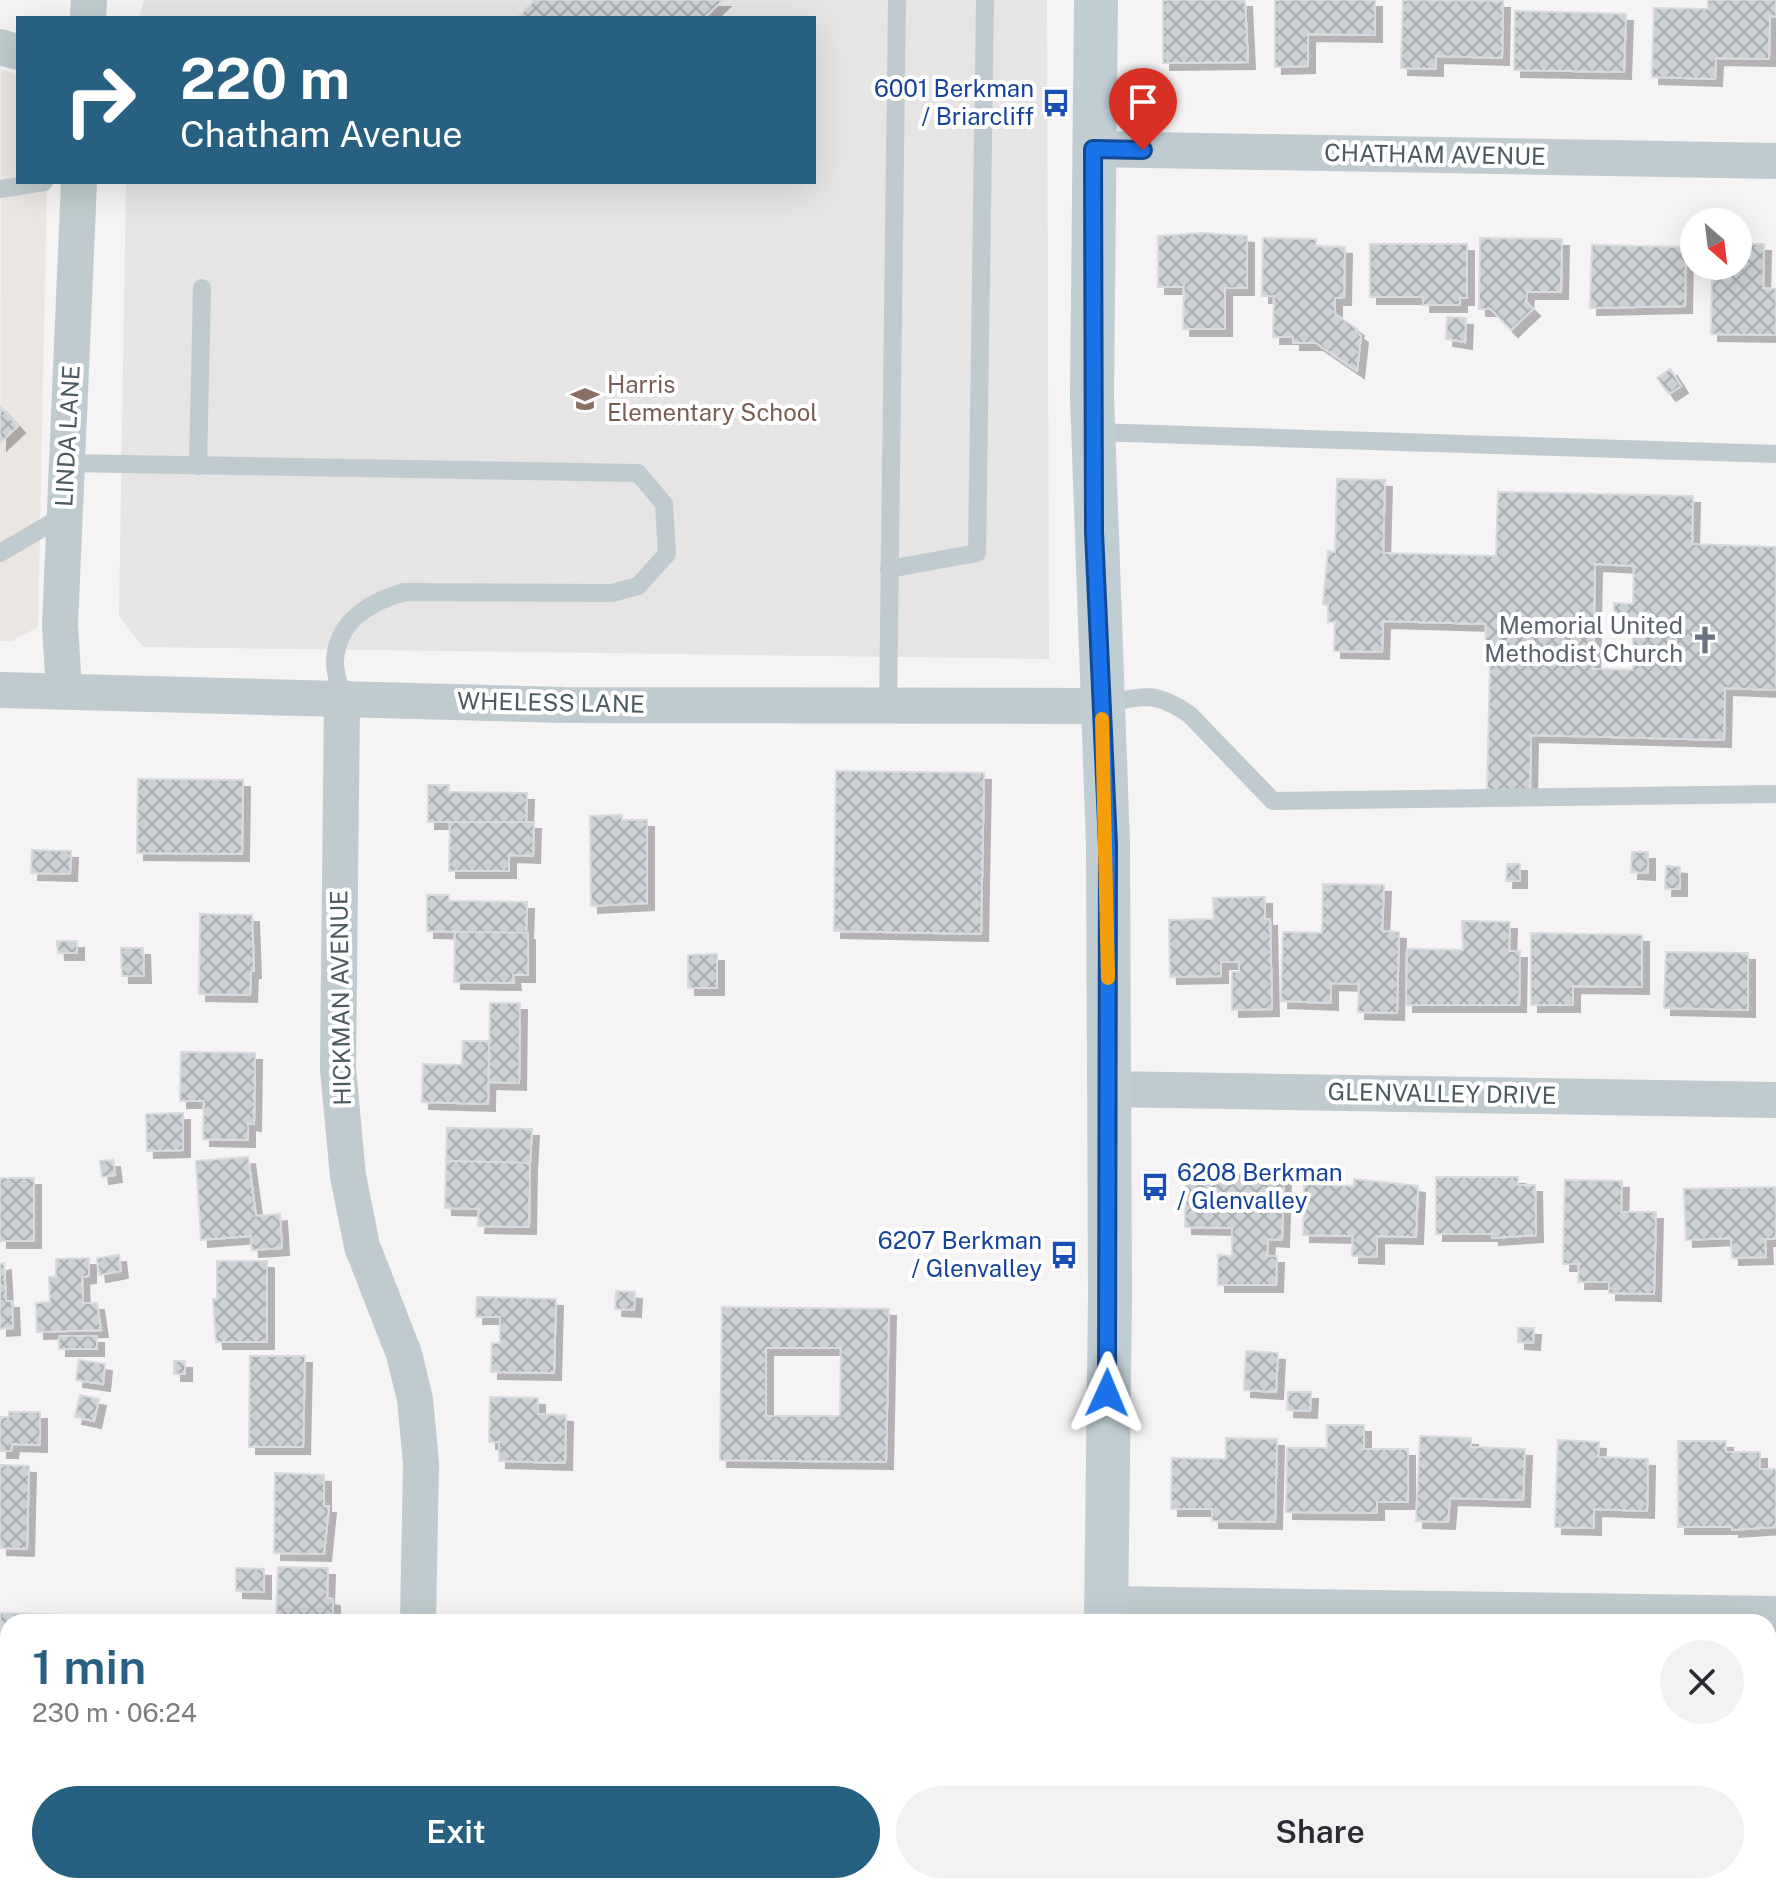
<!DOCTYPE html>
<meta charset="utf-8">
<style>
body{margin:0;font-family:"Public Sans",sans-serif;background:#f2f2f3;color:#2b2b33;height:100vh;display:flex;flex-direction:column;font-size:30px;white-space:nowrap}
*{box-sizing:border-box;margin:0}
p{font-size:26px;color:#7c7c81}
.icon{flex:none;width:44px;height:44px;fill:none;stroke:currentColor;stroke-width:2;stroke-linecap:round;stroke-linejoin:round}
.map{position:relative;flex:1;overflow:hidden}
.drawer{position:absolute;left:0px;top:1614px;width:1776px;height:280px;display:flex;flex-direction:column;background:#fff;border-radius:24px 24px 0 0;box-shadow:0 8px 32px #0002}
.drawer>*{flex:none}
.hud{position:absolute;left:16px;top:16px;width:800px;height:168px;border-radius:0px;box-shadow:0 8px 32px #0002;background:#276080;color:#fff;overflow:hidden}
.needle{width:52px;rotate:152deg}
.fabs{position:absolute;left:1680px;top:208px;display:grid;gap:16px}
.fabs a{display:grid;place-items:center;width:72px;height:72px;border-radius:50%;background:#fff;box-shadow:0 8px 32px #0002;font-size:40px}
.pin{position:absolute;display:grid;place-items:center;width:68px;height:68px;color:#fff;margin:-82px -34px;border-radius:50% 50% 50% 0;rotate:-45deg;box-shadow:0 0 8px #0007}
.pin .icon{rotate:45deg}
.me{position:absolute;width:88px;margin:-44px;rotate:1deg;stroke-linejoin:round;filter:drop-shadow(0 0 6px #0008)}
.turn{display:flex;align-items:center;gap:28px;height:168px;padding:0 32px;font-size:36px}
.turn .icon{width:104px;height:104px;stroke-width:2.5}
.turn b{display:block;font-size:56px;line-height:68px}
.round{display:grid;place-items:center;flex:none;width:84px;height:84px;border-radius:42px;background:#f2f2f3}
.overview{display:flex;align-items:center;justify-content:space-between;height:136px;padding:0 32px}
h1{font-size:48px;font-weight:600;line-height:60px;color:#276080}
.button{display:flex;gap:16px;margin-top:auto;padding:16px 32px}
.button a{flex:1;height:92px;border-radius:48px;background:#276080;color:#fff;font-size:32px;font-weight:600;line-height:92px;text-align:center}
.button a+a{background:#f2f2f3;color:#2b2b33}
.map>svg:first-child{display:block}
.commercial{fill:#eae6e1}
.education{fill:#e6e4e5}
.building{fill:url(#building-cross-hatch);stroke:#d7dade;stroke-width:2;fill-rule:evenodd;filter:url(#shadow)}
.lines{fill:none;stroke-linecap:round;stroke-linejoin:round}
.lane{stroke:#bfcbce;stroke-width:18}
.street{stroke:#bfcbce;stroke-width:36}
.secondary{stroke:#c0cdd3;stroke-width:44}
.route-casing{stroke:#114b97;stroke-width:20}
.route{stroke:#1a73e8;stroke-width:14}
.slow{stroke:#f59e0b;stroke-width:14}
.labels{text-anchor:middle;stroke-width:8;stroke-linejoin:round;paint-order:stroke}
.transit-label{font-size:24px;fill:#164399;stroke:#fff;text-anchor:end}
.street-label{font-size:24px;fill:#4b5b60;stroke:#fff}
.education-label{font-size:24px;fill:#785e54;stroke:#fff;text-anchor:start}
.worship-label{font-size:24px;fill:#5b616d;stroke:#fff;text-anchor:end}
</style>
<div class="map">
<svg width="1776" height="1894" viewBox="0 0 1776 1894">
<defs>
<pattern id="building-cross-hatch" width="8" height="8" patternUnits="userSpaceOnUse" patternTransform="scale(2)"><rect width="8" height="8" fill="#cdd1d5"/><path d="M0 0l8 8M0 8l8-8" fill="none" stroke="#a8adb0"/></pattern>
<filter id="shadow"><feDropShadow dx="7" dy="7" stdDeviation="0" flood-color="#0004"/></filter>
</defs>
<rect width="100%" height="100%" fill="#f5f3f3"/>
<polygon class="commercial" points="1,70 18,74 18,182 47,182 38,627 12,641 0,641"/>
<polygon class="education" points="144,0 1047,0 1049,659 143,647 119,616 126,182 814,182 814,18 139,18"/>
<g class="building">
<polygon points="535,0 723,0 704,18 517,18"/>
<polygon points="1163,0 1245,0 1248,62 1163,63"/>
<polygon points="1275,0 1375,0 1375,35 1308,34 1308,66 1275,67"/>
<polygon points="1403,0 1503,1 1502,58 1436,56 1436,69 1401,68"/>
<polygon points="1708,0 1776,0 1776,17 1770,16 1769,59 1716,58 1715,79 1652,77 1654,8 1708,9"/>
<polygon points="1515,11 1626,14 1624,72 1514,70"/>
<polygon points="1202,233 1247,236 1247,288 1225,288 1225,329 1183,329 1184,287 1158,287 1158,236"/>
<polygon points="1263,238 1316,239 1316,246 1345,247 1344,298 1335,298 1335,314 1357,329 1355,331 1361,336 1357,371 1316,343 1293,343 1293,337 1273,337 1274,296 1262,296"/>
<polygon points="1480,238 1562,239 1561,292 1527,292 1526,302 1533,309 1511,330 1491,309 1479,309"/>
<polygon points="1370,244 1467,244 1467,298 1460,298 1460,305 1423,305 1423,297 1370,297"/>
<polygon points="1738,244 1764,244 1763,288 1776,289 1776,335 1711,334 1712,266 1738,266"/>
<polygon points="1592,245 1686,247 1685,306 1590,308"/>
<polygon points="1447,317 1466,318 1465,342 1446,339"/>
<polygon points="1670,369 1681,386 1669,394 1657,378"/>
<polygon points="0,406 18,426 0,443"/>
<path d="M 1337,479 L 1385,480 L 1383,553 L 1496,556 L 1498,492 L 1693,496 L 1692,544 L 1776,547 L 1776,690 L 1725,688 L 1724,740 L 1531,735 L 1530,791 L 1487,791 L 1490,664 L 1485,664 L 1486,624 L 1383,621 L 1382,652 L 1334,651 L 1335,622 L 1328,622 L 1328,605 L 1323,604 L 1328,551 L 1335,552 ZM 1595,564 L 1634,566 L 1633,604 L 1614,603 L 1614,628 L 1633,629 L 1633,670 L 1593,669 Z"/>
<polygon points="836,771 984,773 981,934 834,931"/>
<polygon points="138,779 243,780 242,854 137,853"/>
<polygon points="428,785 449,785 449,792 527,793 526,822 428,822"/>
<polygon points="622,815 622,820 647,820 647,903 591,906 590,816"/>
<polygon points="450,822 534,822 533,856 509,855 509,871 449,871"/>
<polygon points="32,850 71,851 70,874 31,873"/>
<polygon points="1632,852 1648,852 1648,873 1631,872"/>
<polygon points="1507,864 1520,864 1520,881 1506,881"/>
<polygon points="1666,866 1680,867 1680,889 1665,889"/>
<polygon points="1323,884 1384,885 1382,931 1399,932 1397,1013 1358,1012 1359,984 1331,983 1331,1003 1281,1001 1283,932 1322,933"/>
<polygon points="427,895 449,895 449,901 527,902 526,933 427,931"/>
<polygon points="1265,897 1265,919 1270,919 1272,1009 1232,1010 1232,972 1239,972 1239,962 1221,962 1221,976 1170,977 1169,920 1214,919 1213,898"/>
<polygon points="200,914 252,915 254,971 251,971 250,995 199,994"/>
<polygon points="1462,921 1510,922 1509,951 1520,951 1519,1005 1406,1005 1407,949 1463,950"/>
<polygon points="455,932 528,933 528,975 513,975 514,983 454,982"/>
<polygon points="1531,933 1642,935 1642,987 1573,986 1573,1005 1531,1005"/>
<polygon points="57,941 77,941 77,953 58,953"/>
<polygon points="121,948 143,948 144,976 122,976"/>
<polygon points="1666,952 1748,953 1748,1010 1664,1008"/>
<polygon points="717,954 717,988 688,988 688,955"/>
<polygon points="490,1003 520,1003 519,1083 489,1082"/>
<polygon points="463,1041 489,1041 488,1104 422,1102 423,1064 462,1065"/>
<polygon points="181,1052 255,1053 254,1124 248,1123 248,1140 203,1139 204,1101 180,1101"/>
<polygon points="183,1113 183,1150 147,1151 146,1114"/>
<polygon points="447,1128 532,1129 530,1163 446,1161"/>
<polygon points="248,1157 256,1216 280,1214 282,1248 252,1250 251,1236 201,1240 196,1161"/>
<polygon points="113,1160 115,1175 102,1177 100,1161"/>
<polygon points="446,1161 530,1163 529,1227 478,1226 479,1209 445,1208"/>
<polygon points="1186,1173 1284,1175 1282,1240 1268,1239 1267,1256 1277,1256 1276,1285 1218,1285 1218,1255 1232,1256 1232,1228 1185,1227"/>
<polygon points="1436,1177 1518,1177 1518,1185 1535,1185 1536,1235 1492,1238 1492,1234 1436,1234"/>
<rect x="0" y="1178" width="34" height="63"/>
<polygon points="1354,1179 1418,1186 1416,1237 1377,1236 1377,1257 1352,1256 1353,1236 1303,1235 1304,1184 1354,1186"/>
<polygon points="1565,1180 1622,1181 1621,1212 1656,1212 1654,1294 1609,1293 1609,1282 1578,1282 1579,1264 1563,1264"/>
<polygon points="1776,1187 1776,1239 1765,1239 1766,1257 1732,1258 1731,1238 1686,1240 1684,1189"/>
<polygon points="119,1255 121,1271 99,1275 97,1258"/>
<polygon points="89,1258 89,1276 82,1277 83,1303 97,1303 101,1330 37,1332 36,1303 50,1302 49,1277 56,1277 56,1259"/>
<polygon points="217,1261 267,1261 267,1342 216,1342 213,1299 217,1299"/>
<polygon points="4,1263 6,1301 12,1301 13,1328 0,1329 0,1264"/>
<polygon points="616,1291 635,1292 634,1310 615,1309"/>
<polygon points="477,1297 556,1299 554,1373 491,1372 492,1343 500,1343 500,1317 476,1317"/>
<path d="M 722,1307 L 889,1309 L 886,1462 L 720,1460 ZM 766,1348 L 841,1348 L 840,1416 L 766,1416 Z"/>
<polygon points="1518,1328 1534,1328 1533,1343 1518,1342"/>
<rect x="59" y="1336" width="38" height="13"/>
<polygon points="1246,1351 1278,1353 1276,1392 1244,1390"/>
<polygon points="250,1356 305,1356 303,1447 249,1447"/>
<polygon points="79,1360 105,1364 103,1384 76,1380"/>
<rect x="174" y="1361" width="11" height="13"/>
<polygon points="1288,1392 1311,1392 1310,1411 1287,1410"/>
<polygon points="80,1395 99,1399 94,1421 75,1417"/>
<polygon points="490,1397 538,1398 538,1414 566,1415 565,1463 499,1461 499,1442 489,1442"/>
<polygon points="9,1412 40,1412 40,1445 12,1444 11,1451 0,1451 0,1417 9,1417"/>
<polygon points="1327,1425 1364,1425 1364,1449 1408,1449 1408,1502 1377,1502 1377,1513 1286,1512 1287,1448 1327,1448"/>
<polygon points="1420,1436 1471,1438 1471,1447 1525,1449 1523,1500 1450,1498 1448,1522 1416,1521"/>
<polygon points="1226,1438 1277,1439 1275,1522 1212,1521 1212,1509 1171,1509 1172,1458 1226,1459"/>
<polygon points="1558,1440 1599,1442 1598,1457 1648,1459 1647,1511 1594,1509 1594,1528 1555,1527"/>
<polygon points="1678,1441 1726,1441 1726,1452 1760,1452 1760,1469 1776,1469 1776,1527 1732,1530 1732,1527 1678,1527"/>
<polygon points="0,1465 29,1466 27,1549 0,1548"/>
<polygon points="275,1473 324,1475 324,1506 329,1506 324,1554 274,1553"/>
<polygon points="278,1567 328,1568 327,1598 333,1599 333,1622 276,1622"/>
<polygon points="236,1568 264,1569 264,1592 236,1591"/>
<polygon points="0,1613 65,1615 65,1622 8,1622 8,1651 0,1651"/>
<rect x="0" y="1674" width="8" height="55"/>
<polygon points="0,1868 8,1868 8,1886 68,1886 68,1894 0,1894"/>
<rect x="278" y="1886" width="51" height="8"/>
<polygon points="493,1886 635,1886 635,1894 546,1890 546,1894 521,1893 521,1889"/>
<rect x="810" y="1886" width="158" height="8"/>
<polygon points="1328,1886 1345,1886 1345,1893 1328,1892"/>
</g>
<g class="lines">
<g class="lane">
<polyline points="0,189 44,182"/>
<polyline points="1094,432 1776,454"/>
<path d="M 67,463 L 638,473 L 664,504 L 667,554 L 638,586 L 612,593 L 404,592 C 370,602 338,620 335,660 C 334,671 340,686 342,698"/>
<polyline points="198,466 202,288"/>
<polyline points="0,553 65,515"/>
<polyline points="889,569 977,553 985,0"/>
<path d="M 1104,705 C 1143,695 1156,691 1190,715 L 1273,801 L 1776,794"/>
<polyline points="888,707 897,0"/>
</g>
<g class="street">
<polyline points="88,18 89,0"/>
<polyline points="0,47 18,52"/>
<polyline points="1093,149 1776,161"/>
<polyline points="0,690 565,705 1101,706"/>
<polyline points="64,690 60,625 79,182"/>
<polyline points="342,698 338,1069 348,1176 362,1246 404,1354 415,1399 421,1463 418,1622"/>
<polyline points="1109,1089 1776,1100"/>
<polyline points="1106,1604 1776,1614"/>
<polyline points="0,1805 8,1806"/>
<polyline points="415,1894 415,1886"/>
</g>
<g class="secondary">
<polyline points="1096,0 1092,396 1108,845 1110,1295 1106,1622"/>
<polyline points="1103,1894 1103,1886"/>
</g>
</g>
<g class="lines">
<defs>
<polyline id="route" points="1107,1393 1108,845 1094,532 1093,149 1143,150"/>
</defs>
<use href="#route" class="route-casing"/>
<use href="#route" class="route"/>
<polyline class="slow" points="1102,719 1108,978"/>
</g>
<defs>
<symbol id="bus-bare" viewBox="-9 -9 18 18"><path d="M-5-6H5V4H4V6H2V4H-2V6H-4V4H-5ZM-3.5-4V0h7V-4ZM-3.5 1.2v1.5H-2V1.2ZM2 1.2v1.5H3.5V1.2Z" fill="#1a4fb4" stroke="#fff" stroke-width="2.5" paint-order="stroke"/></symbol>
<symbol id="school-bare" viewBox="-9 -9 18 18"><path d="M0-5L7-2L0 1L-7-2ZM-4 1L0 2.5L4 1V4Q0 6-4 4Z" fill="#8d6e63" stroke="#fff" stroke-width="2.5" paint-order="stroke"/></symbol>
<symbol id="church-bare" viewBox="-9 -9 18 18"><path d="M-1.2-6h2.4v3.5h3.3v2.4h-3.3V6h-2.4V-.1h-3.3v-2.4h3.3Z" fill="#6b7280" stroke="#fff" stroke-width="2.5" paint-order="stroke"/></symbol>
</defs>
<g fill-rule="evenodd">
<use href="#bus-bare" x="1036" y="83" width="40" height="40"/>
<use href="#school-bare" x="565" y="379" width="40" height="40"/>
<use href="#church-bare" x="1685" y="620" width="40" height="40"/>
<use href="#bus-bare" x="1135" y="1167" width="40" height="40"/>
<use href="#bus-bare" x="1044" y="1235" width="40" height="40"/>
</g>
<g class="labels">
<g class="transit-label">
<text x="1034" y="97">6001 Berkman<tspan x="1034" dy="28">/ Briarcliff</tspan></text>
<text x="1177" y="1181" text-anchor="start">6208 Berkman<tspan x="1177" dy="28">/ Glenvalley</tspan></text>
<text x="1042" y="1249">6207 Berkman<tspan x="1042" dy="28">/ Glenvalley</tspan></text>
</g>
<g class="street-label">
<text transform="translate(1435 155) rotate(1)" y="8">CHATHAM AVENUE</text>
<text transform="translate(68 436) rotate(-87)" y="8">LINDA LANE</text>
<text transform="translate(551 703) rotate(1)" y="8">WHELESS LANE</text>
<text transform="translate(341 998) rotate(-91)" y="8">HICKMAN AVENUE</text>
<text transform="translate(1442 1094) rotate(1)" y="8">GLENVALLEY DRIVE</text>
</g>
<g class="education-label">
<text x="607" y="393">Harris<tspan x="607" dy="28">Elementary School</tspan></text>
</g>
<g class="worship-label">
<text x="1683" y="634">Memorial United<tspan x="1683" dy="28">Methodist Church</tspan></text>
</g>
</g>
</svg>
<div class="fabs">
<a><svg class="needle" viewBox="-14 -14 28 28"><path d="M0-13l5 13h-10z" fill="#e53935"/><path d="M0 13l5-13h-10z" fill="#7c7c81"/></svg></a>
</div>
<div class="pin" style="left:1143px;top:150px;background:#d93025"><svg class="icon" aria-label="arrive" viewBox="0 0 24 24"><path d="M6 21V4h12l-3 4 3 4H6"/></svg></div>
<svg class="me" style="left:1107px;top:1393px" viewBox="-20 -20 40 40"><path d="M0-17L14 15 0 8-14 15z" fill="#1a73e8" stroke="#fff" stroke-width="4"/></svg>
<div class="hud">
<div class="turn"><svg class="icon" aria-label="right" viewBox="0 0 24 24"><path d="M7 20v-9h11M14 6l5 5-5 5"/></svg><div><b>220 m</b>Chatham Avenue</div></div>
</div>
<section class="drawer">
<div class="overview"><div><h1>1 min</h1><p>230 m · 06:24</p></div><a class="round"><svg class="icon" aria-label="close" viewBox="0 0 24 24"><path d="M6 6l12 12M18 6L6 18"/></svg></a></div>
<div class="button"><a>Exit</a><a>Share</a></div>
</section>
</div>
